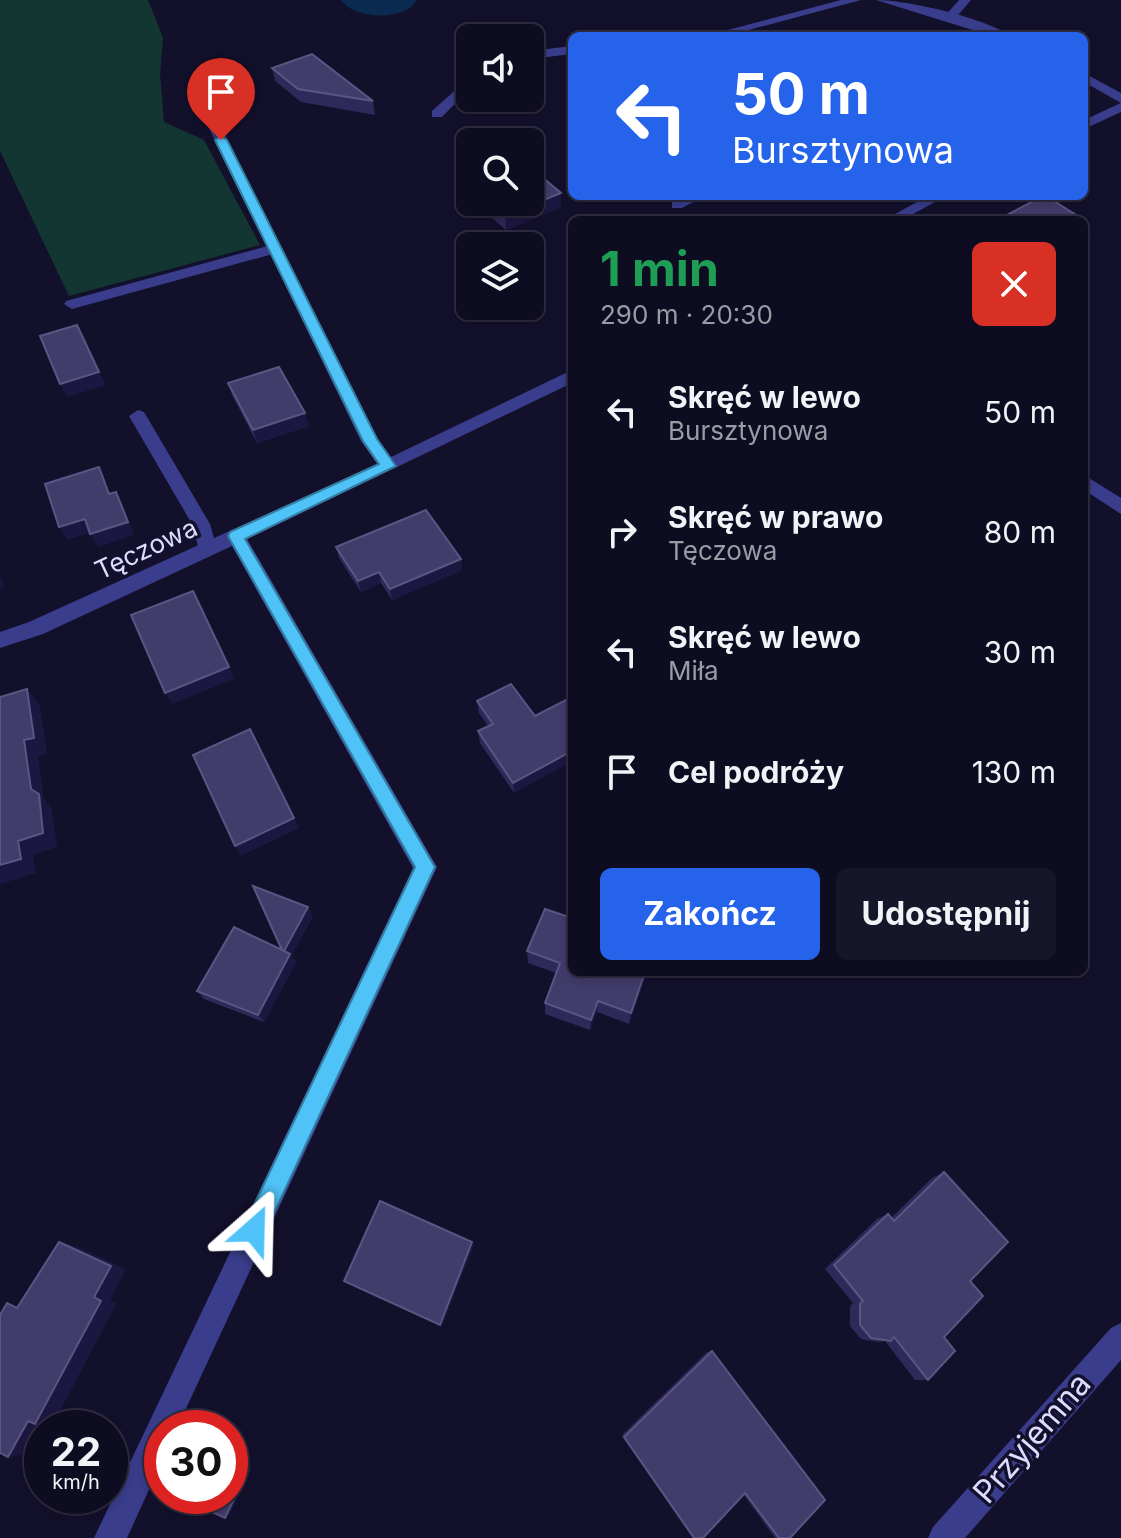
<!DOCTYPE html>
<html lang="pl">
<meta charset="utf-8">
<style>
body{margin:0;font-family:Inter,sans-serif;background:#17152a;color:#f1f3f6;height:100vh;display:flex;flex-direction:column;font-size:30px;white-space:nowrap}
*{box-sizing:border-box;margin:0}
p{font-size:26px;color:#9b9ba5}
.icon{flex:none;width:44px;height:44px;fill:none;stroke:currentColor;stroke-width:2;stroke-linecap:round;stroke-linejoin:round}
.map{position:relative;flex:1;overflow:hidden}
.drawer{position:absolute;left:568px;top:216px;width:520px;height:760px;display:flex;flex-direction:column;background:#0e0c21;border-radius:12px;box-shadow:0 4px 12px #0003,0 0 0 2px #2e2c3f}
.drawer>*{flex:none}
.guide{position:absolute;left:568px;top:32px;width:520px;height:168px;border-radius:12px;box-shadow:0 4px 12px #0003,0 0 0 2px #2e2c3f;background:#2563eb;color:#fff;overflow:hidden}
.tools{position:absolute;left:456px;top:24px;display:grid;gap:16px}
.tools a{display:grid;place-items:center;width:88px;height:88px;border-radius:12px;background:#0e0c21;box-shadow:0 4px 12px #0003,0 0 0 2px #2e2c3f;font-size:40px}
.speed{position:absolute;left:24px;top:1410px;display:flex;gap:16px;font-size:40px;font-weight:700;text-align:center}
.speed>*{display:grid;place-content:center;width:104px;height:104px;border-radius:50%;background:#0e0c21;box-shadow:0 4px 12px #0003,0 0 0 2px #2e2c3f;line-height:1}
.speed small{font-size:20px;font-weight:400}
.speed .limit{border:12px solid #d22;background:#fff;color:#111}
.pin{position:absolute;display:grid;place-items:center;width:68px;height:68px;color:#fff;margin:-82px -34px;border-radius:50% 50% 50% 0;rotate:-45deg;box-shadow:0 0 8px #0007}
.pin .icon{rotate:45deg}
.me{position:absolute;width:88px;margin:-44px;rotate:25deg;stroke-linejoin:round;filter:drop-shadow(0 0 6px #0008)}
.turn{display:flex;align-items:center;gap:28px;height:168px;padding:0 32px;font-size:36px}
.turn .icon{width:104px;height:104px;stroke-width:2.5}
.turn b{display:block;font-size:56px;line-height:68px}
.round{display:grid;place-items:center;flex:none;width:84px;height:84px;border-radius:12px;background:#17152a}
.overview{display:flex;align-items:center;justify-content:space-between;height:136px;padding:0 32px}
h1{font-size:48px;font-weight:700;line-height:60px;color:#1e9e55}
.action{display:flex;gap:16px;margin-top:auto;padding:16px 32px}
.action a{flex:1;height:92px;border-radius:12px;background:#2563eb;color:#fff;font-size:32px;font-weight:700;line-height:92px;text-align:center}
.action a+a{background:#17152a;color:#f1f3f6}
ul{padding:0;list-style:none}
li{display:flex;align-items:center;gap:24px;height:120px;padding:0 32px}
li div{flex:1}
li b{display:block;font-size:30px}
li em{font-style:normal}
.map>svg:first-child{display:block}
.green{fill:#133632}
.water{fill:#0b2a50}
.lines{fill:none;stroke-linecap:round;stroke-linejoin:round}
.service{fill:#3a3d8c;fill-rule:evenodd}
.minor{fill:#3a3d8c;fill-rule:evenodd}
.tertiary{fill:#3a3d8c;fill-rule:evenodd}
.wall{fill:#2f2959}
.shaded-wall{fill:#1c1740}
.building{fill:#423c6b;stroke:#5a5582;stroke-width:2}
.route{fill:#4fc3f7;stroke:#337fa1;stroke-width:2}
.labels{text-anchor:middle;stroke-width:7;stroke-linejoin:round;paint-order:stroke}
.street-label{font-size:26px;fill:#dddbff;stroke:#13102c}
.near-street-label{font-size:32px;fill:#dddbff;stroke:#13102c}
</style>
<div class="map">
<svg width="1121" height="1538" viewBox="0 0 1121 1538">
<rect width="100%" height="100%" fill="#13102c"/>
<polygon class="green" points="0,0 148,0 163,38 160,74 164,122 204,140 260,245 69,296 0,151"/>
<path class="water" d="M 341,0 L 416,0 L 416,1 C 405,21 354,20 341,0 Z"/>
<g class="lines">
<g class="service">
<polygon points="275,244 283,249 280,252 72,309 64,304 66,301"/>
<polygon points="138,410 144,412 210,524 217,549 214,554 200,554 192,524 129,416"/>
</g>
<g class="minor">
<polygon points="841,0 861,0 726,36 705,36"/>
<polygon points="959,0 971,0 954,20 946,20 944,17"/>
<polygon points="572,46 572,54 530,59 530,51"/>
<polygon points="470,77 470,88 442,117 432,117 432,111"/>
<polygon points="189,82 200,85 378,439 391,457 572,370 572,383 247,539 437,867 177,1428 162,1428 162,1461 127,1538 94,1538 413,868 232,546 43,634 0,648 0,632 29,622 377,464 361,441 188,85"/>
<polygon points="1121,103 1121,112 1084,129 1084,120"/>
<polygon points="685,196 704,196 682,208 672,208 672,202"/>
<polygon points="928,196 946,196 902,220 884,220"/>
<polygon points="1084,475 1121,498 1121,514 1084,490"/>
<polygon points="1121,1323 1121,1360 965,1538 928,1538 933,1527 1111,1328"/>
</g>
<g class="tertiary">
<path d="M 876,0 C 907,0 986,18 1010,36 L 992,36 Z"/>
<polygon points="1084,73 1121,93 1121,103 1084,82"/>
</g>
</g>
<g class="wall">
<polygon points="272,68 373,101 375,115 301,102 275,81"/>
<polygon points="470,182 470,199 468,197 467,183"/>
<polygon points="474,202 530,202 561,207 506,230"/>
<polygon points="228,383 305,413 309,426 257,443 233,397"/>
<polygon points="336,547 461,559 462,570 392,600 381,583 361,592 339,558"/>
<polygon points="477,701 535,716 514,793 480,743 478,731 488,726 479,713"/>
<polygon points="313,916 291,956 296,962 264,1022 204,999 197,991 282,950"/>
<polygon points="527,951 647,972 629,1024 597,1012 590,1030 545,1014 545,1003 556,973 528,963"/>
<polygon points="944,1172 970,1281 944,1337 928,1380 915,1380 885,1341 879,1342 861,1339 850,1326 850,1306 853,1303 825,1269 877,1219 888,1214 891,1218 932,1178"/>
<polygon points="712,1351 790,1538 775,1538 744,1495 694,1538 622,1435 707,1352"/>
</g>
<g class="shaded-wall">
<polygon points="561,193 561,207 506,230 505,216"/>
<polygon points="99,372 106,385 67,397 60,384"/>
<polygon points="305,413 309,426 257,443 253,430"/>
<polygon points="116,492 123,505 134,535 98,547 90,534"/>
<polygon points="85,519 92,532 67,540 59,527"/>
<polygon points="461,559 462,570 392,600 390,589"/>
<polygon points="379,572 381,583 361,592 358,581"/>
<polygon points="0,575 4,587 0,588"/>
<polygon points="229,667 234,679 172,704 165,693"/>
<polygon points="27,689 40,706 47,754 38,756 44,799 52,809 57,847 33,855 36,873 0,884 0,865 18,841 31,789 24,740"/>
<polygon points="572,751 572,762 514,793 513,783"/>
<polygon points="294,818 299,828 241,856 235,846"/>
<polygon points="308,907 313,916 291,956 296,962 264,1022 258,1015 284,951"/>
<polygon points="645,972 647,972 629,1024 631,1013"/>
<polygon points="598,1001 597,1012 590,1030 591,1020"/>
<polygon points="59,1242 76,1246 126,1269 110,1300 117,1303 54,1422 44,1423 28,1454 8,1457 94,1297"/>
<polygon points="472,1242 474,1245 442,1326 440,1325"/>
<polygon points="230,1457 252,1469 229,1516 225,1518"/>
</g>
<g class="building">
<polygon points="312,54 373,101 298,89 272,68"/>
<polygon points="530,167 561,193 505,216 489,202 530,202"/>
<polygon points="1043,196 1046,196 1084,220 1012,220 1005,216"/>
<polygon points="77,325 99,372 60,384 40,336"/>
<polygon points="279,367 305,413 253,430 228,383"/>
<polygon points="99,467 109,494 116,492 128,522 90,534 85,519 59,527 45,484"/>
<polygon points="426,510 461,559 390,589 379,572 358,581 336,547"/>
<polygon points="193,591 229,667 165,693 131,615"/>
<polygon points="511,684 535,716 566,700 572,708 572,751 513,783 478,731 493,724 477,701"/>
<polygon points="27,689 34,738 24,740 31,789 39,794 43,833 18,841 21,859 0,865 0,697"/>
<polygon points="250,729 294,818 235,846 193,755"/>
<polygon points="253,886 308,907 284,951 290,954 258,1015 197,991 234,927 282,950"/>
<polygon points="545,909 572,918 572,972 645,972 631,1013 598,1001 591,1020 545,1003 560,963 527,951"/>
<polygon points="944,1172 1008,1242 970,1281 983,1296 944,1337 955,1351 928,1380 894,1337 891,1341 871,1338 860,1325 860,1304 863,1301 834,1265 888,1214 894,1221"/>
<polygon points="380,1201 472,1242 440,1325 344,1281"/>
<polygon points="59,1242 111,1266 94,1297 101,1301 35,1424 28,1421 8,1457 0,1453 0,1315 7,1303 17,1308"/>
<polygon points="712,1351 825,1500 790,1538 779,1538 745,1493 703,1538 694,1538 624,1437"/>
<polygon points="230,1461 248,1470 225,1518 184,1499 186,1496 230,1496"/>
</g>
<polygon class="route" points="221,136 227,140 377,439 396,466 245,539 435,867 262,1239 254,1242 246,1239 243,1230 246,1222 415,867 228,536 230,532 379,464 363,441 215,140"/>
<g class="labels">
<g class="street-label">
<text transform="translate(146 549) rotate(-25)" y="9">Tęczowa</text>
</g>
<g class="near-street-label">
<text transform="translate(1032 1438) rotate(-49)" y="11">Przyjemna</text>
</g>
</g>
</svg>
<div class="tools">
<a><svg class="icon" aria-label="sound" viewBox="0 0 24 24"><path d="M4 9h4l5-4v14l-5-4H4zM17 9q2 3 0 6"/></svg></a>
<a><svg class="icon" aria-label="search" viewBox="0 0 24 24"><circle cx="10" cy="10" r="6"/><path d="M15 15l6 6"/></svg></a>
<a><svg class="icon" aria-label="layers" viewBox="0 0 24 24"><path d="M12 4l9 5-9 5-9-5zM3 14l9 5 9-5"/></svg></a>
</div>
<div class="speed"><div>22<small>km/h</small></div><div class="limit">30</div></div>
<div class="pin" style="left:221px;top:140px;background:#d93025"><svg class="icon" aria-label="arrive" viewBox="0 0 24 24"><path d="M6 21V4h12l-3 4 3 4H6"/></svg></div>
<svg class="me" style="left:254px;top:1230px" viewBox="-20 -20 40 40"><path d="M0-17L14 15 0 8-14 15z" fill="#4fc3f7" stroke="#fff" stroke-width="4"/></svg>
<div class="guide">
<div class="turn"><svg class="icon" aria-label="left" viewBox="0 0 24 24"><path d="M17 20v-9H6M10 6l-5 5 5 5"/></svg><div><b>50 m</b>Bursztynowa</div></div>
</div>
<section class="drawer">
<div class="overview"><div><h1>1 min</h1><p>290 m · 20:30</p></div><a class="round" style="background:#d93025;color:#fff"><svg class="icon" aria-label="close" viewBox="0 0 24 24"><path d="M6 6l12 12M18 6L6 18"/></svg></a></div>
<ul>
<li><svg class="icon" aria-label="left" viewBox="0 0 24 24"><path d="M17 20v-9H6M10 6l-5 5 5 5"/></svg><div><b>Skręć w lewo</b><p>Bursztynowa</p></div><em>50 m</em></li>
<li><svg class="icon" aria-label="right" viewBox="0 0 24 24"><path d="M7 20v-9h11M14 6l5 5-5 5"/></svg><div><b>Skręć w prawo</b><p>Tęczowa</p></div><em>80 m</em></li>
<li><svg class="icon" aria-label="left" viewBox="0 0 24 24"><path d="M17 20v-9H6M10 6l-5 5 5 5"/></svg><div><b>Skręć w lewo</b><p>Miła</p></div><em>30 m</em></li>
<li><svg class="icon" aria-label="arrive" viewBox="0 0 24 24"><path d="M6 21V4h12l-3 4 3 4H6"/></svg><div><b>Cel podróży</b></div><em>130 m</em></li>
</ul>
<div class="action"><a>Zakończ</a><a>Udostępnij</a></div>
</section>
</div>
